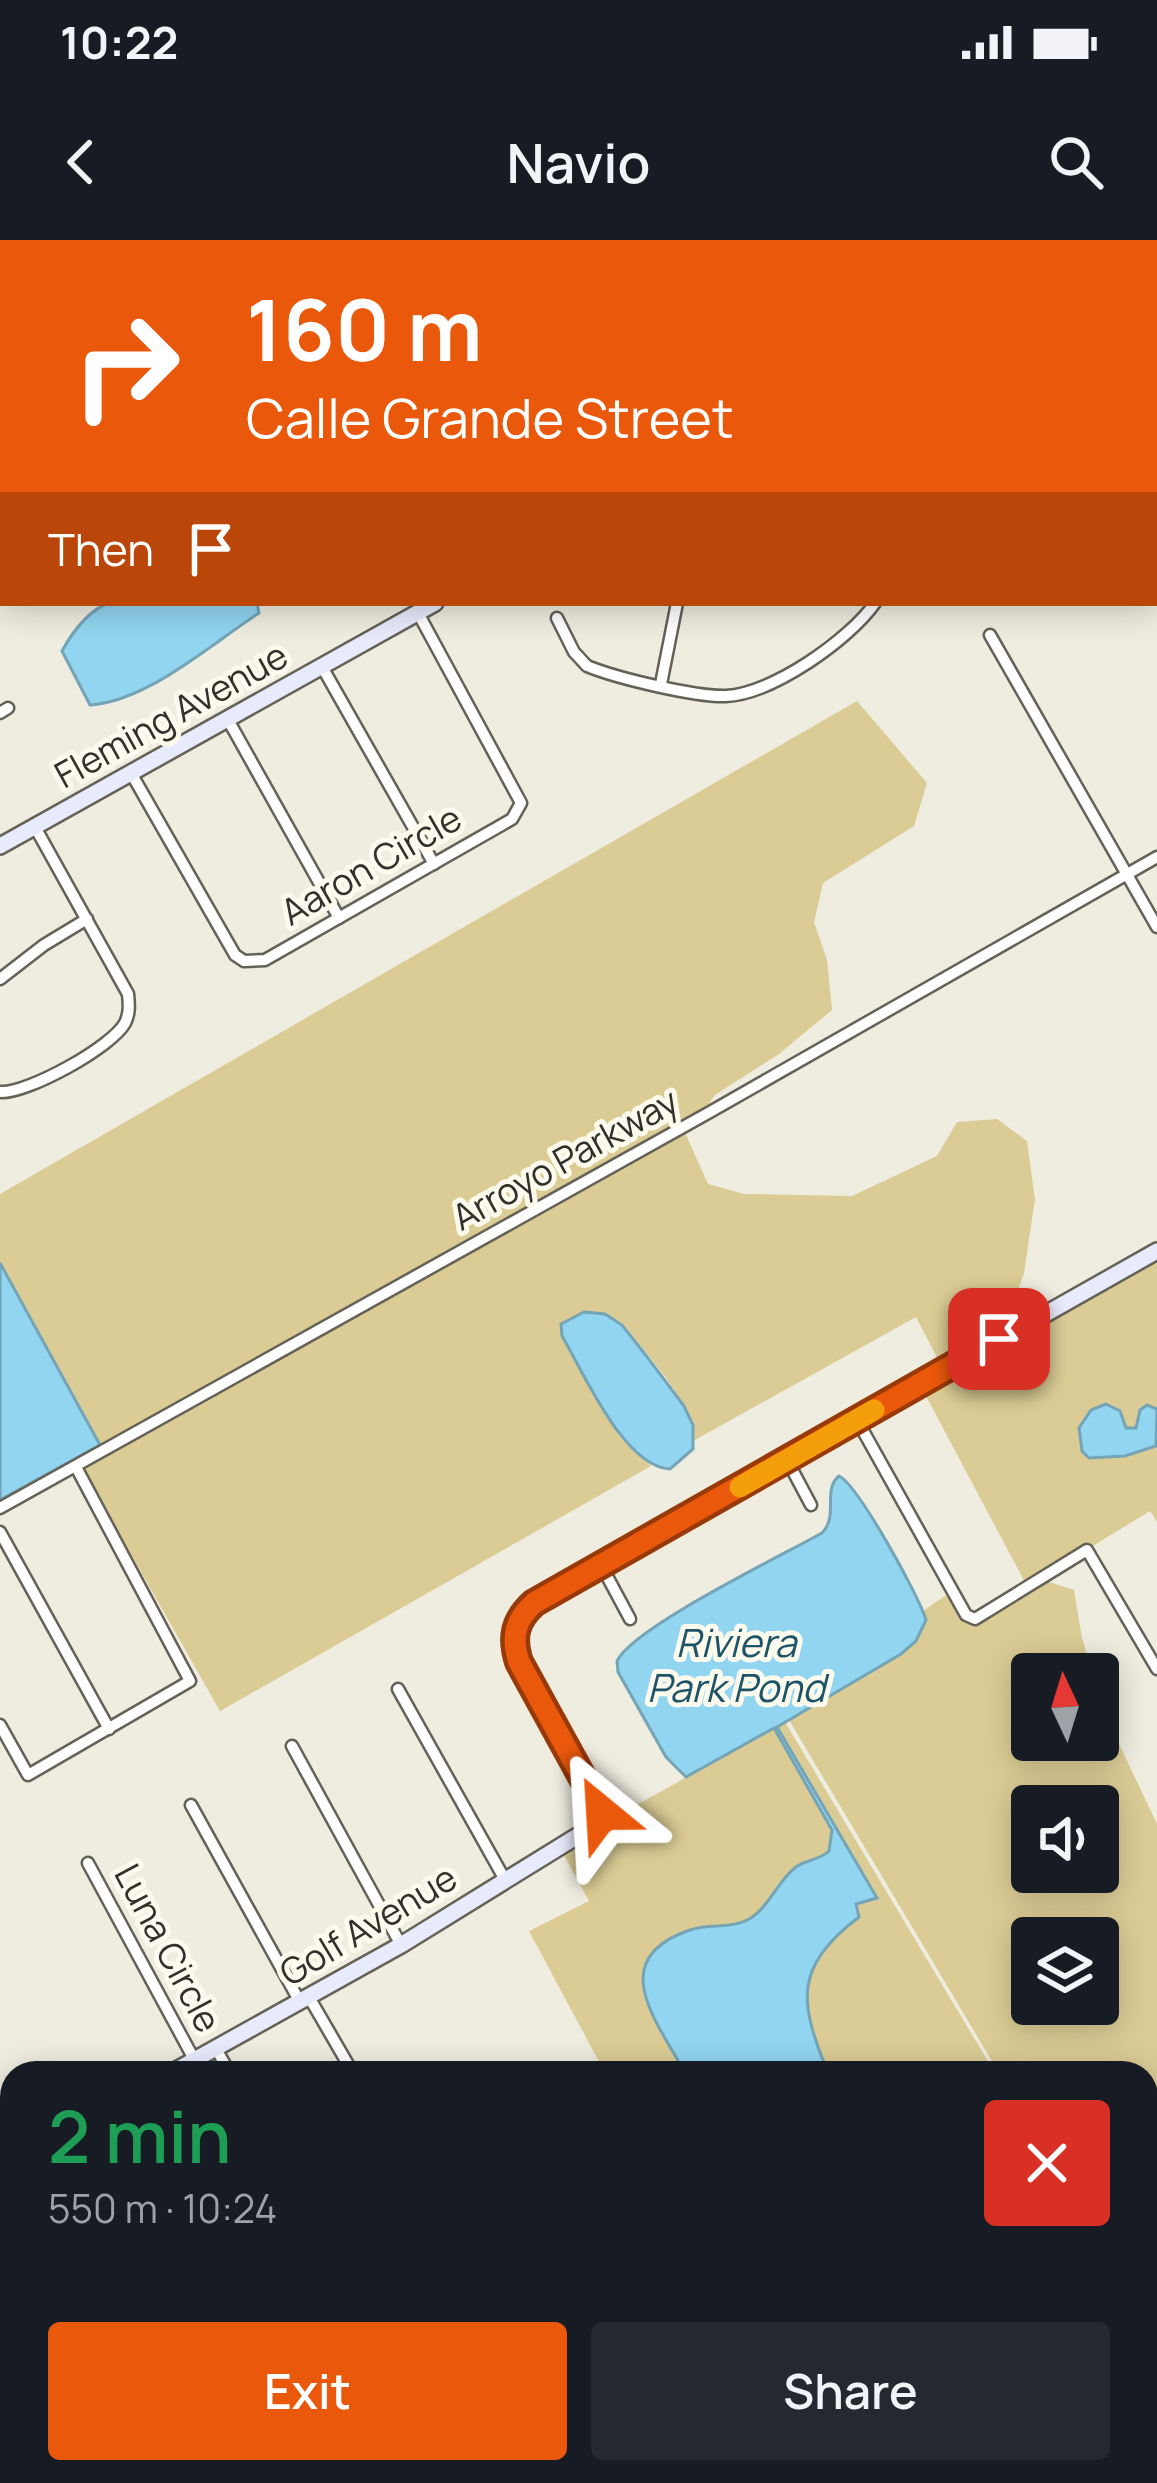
<!DOCTYPE html>
<meta charset="utf-8">
<style>
body{margin:0;font-family:Manrope,sans-serif;background:#242831;color:#f1f3f6;height:100vh;display:flex;flex-direction:column;font-size:45px;white-space:nowrap}
*{box-sizing:border-box;margin:0}
p{font-size:39px;color:#9ea1a6}
.icon{flex:none;width:66px;height:66px;fill:none;stroke:currentColor;stroke-width:2;stroke-linecap:round;stroke-linejoin:round}
.map{position:relative;flex:1;overflow:hidden}
.sheet{position:absolute;left:0px;top:1821px;width:1158px;height:423px;display:flex;flex-direction:column;background:#171b24;border-radius:36px 36px 0 0;box-shadow:0 6px 30px #0003}
.sheet>*{flex:none}
.guide{position:absolute;left:0px;top:0px;width:1158px;height:366px;box-shadow:0 6px 30px #0003;background:#ea580c;color:#fff;overflow:hidden}
.needle{width:78px;rotate:356deg}
.fabs{position:absolute;left:1011px;top:1413px;display:grid;gap:24px}
.fabs a{display:grid;place-items:center;width:108px;height:108px;border-radius:12px;background:#171b24;box-shadow:0 6px 30px #0003;font-size:60px}
.pin{position:absolute;display:grid;place-items:center;width:102px;height:102px;color:#fff;margin:-51px;border-radius:24px;box-shadow:0 6px 18px #0006}
.me{position:absolute;width:132px;margin:-66px;rotate:333deg;stroke-linejoin:round;filter:drop-shadow(0 0 9px #0008)}
.turn{display:flex;align-items:center;gap:42px;height:252px;padding:0 48px;font-size:54px}
.turn .icon{width:156px;height:156px;stroke-width:2.5}
.turn b{display:block;font-size:84px;line-height:102px}
.then{display:flex;align-items:center;height:114px;padding:0 48px;background:#0003;gap:24px;font-size:45px}
.round{display:grid;place-items:center;flex:none;width:126px;height:126px;border-radius:12px;background:#242831}
.summary{display:flex;align-items:center;justify-content:space-between;height:204px;padding:0 48px}
h1{font-size:72px;font-weight:600;line-height:90px;color:#1e9e55}
.action{display:flex;gap:24px;margin-top:auto;padding:24px 48px}
.action a{flex:1;height:138px;border-radius:12px;background:#ea580c;color:#fff;font-size:48px;font-weight:600;line-height:138px;text-align:center}
.action a+a{background:#242831;color:#f1f3f6}
.status{display:flex;justify-content:space-between;align-items:center;height:84px;padding:0 60px;background:#171b24;direction:ltr}
.status svg{height:33px;fill:currentColor}
header{display:flex;justify-content:space-between;align-items:center;height:156px;padding:0 48px;background:#171b24;font-size:54px;font-weight:600}
.map>svg:first-child{display:block}
.green{fill:#dbcc95;fill-rule:evenodd}
.water{fill:#91d5f0;stroke:#74a4b5;stroke-width:3}
.lines{fill:none;stroke-linecap:round;stroke-linejoin:round}
.street-casing{stroke:#646157;stroke-width:15}
.secondary-casing{stroke:#646157;stroke-width:20}
.primary-casing{stroke:#cecdcc;stroke-width:22}
.street{stroke:#fff;stroke-width:10}
.secondary{stroke:#e8ebfc;stroke-width:15}
.primary{stroke:#d1d7f9;stroke-width:18}
.route-casing{stroke:#983908;stroke-width:30}
.route{stroke:#ea580c;stroke-width:21}
.slow{stroke:#f59e0b;stroke-width:21}
.labels{text-anchor:middle;stroke-width:10;stroke-linejoin:round;paint-order:stroke}
.street-label{font-size:36px;fill:#31302b;stroke:#fcf9ed}
.water-label{font-size:39px;font-style:italic;fill:#1e5467;stroke:#fcf9ed}
</style>
<div class="status"><b>10:22</b><svg viewBox="0 0 49 12"><path d="M0 12V9h3v3zM5 12V6h3v6zM10 12V3h3v9zM15 12V0h3v12zM26 1h20v11H26zM47 4h2v5h-2z"/></svg></div>
<header><svg class="icon" aria-label="back" viewBox="0 0 24 24"><path d="M15 5l-7 7 7 7"/></svg>Navio<svg class="icon" aria-label="search" viewBox="0 0 24 24"><circle cx="10" cy="10" r="6"/><path d="M15 15l6 6"/></svg></header>
<div class="map">
<svg width="1157" height="2243" viewBox="0 0 1157 2243">
<rect width="100%" height="100%" fill="#efece0"/>
<g class="green">
<polygon points="78,0 926,0 928,3 80,3"/>
<polygon points="857,461 927,543 914,586 823,643 814,682 827,720 832,770 779,814 715,855 704,870 74,1222 99,1204 0,1023 0,954"/>
<path d="M 997,879 L 1027,901 L 1035,959 L 1024,1033 L 1004,1090 L 941,1125 L 916,1077 L 693,1201 C 693,1195 694,1188 692,1182 C 684,1158 630,1086 607,1076 C 590,1068 576,1075 561,1084 L 621,1198 L 651,1226 L 220,1471 L 83,1230 L 689,890 L 686,895 L 708,944 L 744,954 L 852,956 L 937,916 L 957,882 Z"/>
<polygon points="1157,1011 1157,1282 1150,1271 1027,1346 919,1143"/>
<path d="M 1046,1341 L 1074,1350 L 1082,1398 L 1093,1434 L 1032,1434 L 1032,1500 L 1098,1500 L 1098,1448 L 1110,1485 L 1157,1584 L 1157,1875 L 1146,1860 L 1146,1833 L 999,1833 L 789,1480 L 901,1414 C 914,1403 928,1389 923,1371 L 946,1355 L 962,1379 L 978,1385 ZM 1032,1566 L 1098,1566 L 1098,1632 L 1032,1632 ZM 1032,1698 L 1098,1698 L 1098,1764 L 1032,1764 Z"/>
<polygon points="785,1482 995,1833 605,1833 529,1691 589,1661 560,1608"/>
<polygon points="1146,2070 1157,2070 1157,2243 1037,2243 1029,2232 1006,2243 865,2243 858,2232 1146,2232"/>
</g>
<g class="water">
<path d="M 108,363 L 257,363 L 259,373 C 211,404 148,461 90,465 L 62,411 C 73,391 87,372 108,363 Z"/>
<polygon points="0,1023 100,1205 0,1260"/>
<path d="M 584,1072 L 605,1074 L 622,1085 L 648,1118 L 684,1166 L 693,1185 L 693,1209 L 670,1229 C 624,1227 584,1133 562,1096 L 561,1084 Z"/>
<polygon points="1106,1164 1120,1171 1126,1188 1136,1188 1140,1170 1147,1165 1157,1169 1156,1206 1125,1216 1089,1218 1082,1211 1079,1188 1091,1170"/>
<path d="M 839,1236 C 858,1245 919,1356 926,1380 L 916,1401 L 901,1414 L 777,1487 L 877,1658 L 856,1664 L 859,1677 C 792,1728 800,1763 828,1833 L 685,1833 C 657,1781 604,1719 690,1690 C 708,1683 727,1689 745,1681 C 767,1672 777,1641 796,1627 C 807,1619 818,1621 829,1611 L 832,1590 L 774,1488 L 686,1537 L 666,1517 L 618,1432 L 617,1421 C 634,1387 781,1316 822,1293 C 839,1276 822,1250 839,1236 Z"/>
</g>
<g class="lines">
<defs>
<g id="street">
<polyline points="23,0 25,3"/>
<polyline points="987,0 989,3"/>
<polyline points="1155,150 1157,149"/>
<polyline points="0,221 3,221"/>
<polyline points="0,342 3,340"/>
<path d="M 557,378 L 574,412 L 587,426 C 616,438 695,457 726,456 C 772,454 849,400 875,363"/>
<polyline points="990,395 1157,687"/>
<polyline points="321,425 434,624"/>
<polyline points="661,444 677,363"/>
<polyline points="0,473 8,468"/>
<polyline points="227,478 339,678"/>
<polyline points="131,533 235,715 244,721 265,720 512,579 521,563 418,373"/>
<polyline points="0,739 44,705 87,679"/>
<path d="M 0,852 C 27,854 112,807 125,783 C 130,773 129,764 128,754 L 35,587"/>
<polyline points="857,1180 966,1375 975,1379 1087,1310 1157,1429"/>
<polyline points="787,1220 811,1265"/>
<polyline points="0,1268 710,872 1157,617"/>
<polyline points="0,1292 109,1489"/>
<polyline points="601,1325 630,1379"/>
<polyline points="398,1449 504,1638"/>
<polyline points="0,1485 28,1535 190,1441 76,1227"/>
<polyline points="292,1506 401,1705"/>
<polyline points="191,1565 300,1762"/>
<polyline points="88,1623 195,1821"/>
<polyline points="309,1757 353,1833"/>
<polyline points="216,1809 230,1833"/>
<polyline points="1146,1941 1157,1935"/>
<polyline points="0,2060 12,2057"/>
<polyline points="0,2091 12,2084"/>
<polyline points="456,2232 462,2243"/>
<polyline points="581,2232 587,2243"/>
<polyline points="615,2243 634,2232"/>
</g>
<g id="secondary">
<polyline points="1110,0 1111,3"/>
<polyline points="1078,3 1083,0"/>
<polyline points="1155,80 1157,84"/>
<polyline points="0,606 435,363"/>
<path d="M 171,1833 L 401,1705 L 600,1582 L 599,1564 L 519,1422 C 511,1397 515,1380 534,1363 L 1157,1011"/>
</g>
<g id="primary">
<polyline points="0,1868 12,1889"/>
<polyline points="0,1912 12,1933"/>
<polyline points="183,2232 189,2243"/>
<polyline points="208,2232 215,2243"/>
</g>
</defs>
<use href="#street" class="street-casing"/>
<use href="#secondary" class="secondary-casing"/>
<use href="#primary" class="primary-casing"/>
<use href="#street" class="street"/>
<use href="#secondary" class="secondary"/>
<use href="#primary" class="primary"/>
</g>
<g class="lines">
<defs>
<path id="route" d="M 602,1573 L 519,1422 C 511,1397 515,1380 534,1363 L 999,1099"/>
</defs>
<use href="#route" class="route-casing"/>
<use href="#route" class="route"/>
<polyline class="slow" points="740,1247 874,1170"/>
</g>
<g class="labels">
<g class="street-label">
<text transform="translate(171 475) rotate(-29)" y="13">Fleming Avenue</text>
<text transform="translate(371 625) rotate(-30)" y="13">Aaron Circle</text>
<text transform="translate(565 919) rotate(-29)" y="13">Arroyo Parkway</text>
<text transform="translate(368 1685) rotate(-31)" y="13">Golf Avenue</text>
<text transform="translate(168 1708) rotate(62)" y="13">Luna Circle</text>
</g>
<g class="water-label">
<text x="736" y="1417">Riviera<tspan x="736" dy="45">Park Pond</tspan></text>
</g>
</g>
</svg>
<div class="fabs">
<a><svg class="needle" viewBox="-14 -14 28 28"><path d="M0-13l5 13h-10z" fill="#e53935"/><path d="M0 13l5-13h-10z" fill="#9ea1a6"/></svg></a>
<a><svg class="icon" aria-label="sound" viewBox="0 0 24 24"><path d="M4 9h4l5-4v14l-5-4H4zM17 9q2 3 0 6"/></svg></a>
<a><svg class="icon" aria-label="layers" viewBox="0 0 24 24"><path d="M12 4l9 5-9 5-9-5zM3 14l9 5 9-5"/></svg></a>
</div>
<div class="pin" style="left:999px;top:1099px;background:#d93025"><svg class="icon" aria-label="arrive" viewBox="0 0 24 24"><path d="M6 21V4h12l-3 4 3 4H6"/></svg></div>
<svg class="me" style="left:602px;top:1573px" viewBox="-20 -20 40 40"><path d="M0-17L14 15 0 8-14 15z" fill="#ea580c" stroke="#fff" stroke-width="4"/></svg>
<div class="guide">
<div class="turn"><svg class="icon" aria-label="right" viewBox="0 0 24 24"><path d="M7 20v-9h11M14 6l5 5-5 5"/></svg><div><b>160 m</b>Calle Grande Street</div></div>
<div class="then">Then<svg class="icon" aria-label="arrive" viewBox="0 0 24 24"><path d="M6 21V4h12l-3 4 3 4H6"/></svg></div>
</div>
<section class="sheet">
<div class="summary"><div><h1>2 min</h1><p>550 m · 10:24</p></div><a class="round" style="background:#d93025;color:#fff"><svg class="icon" aria-label="close" viewBox="0 0 24 24"><path d="M6 6l12 12M18 6L6 18"/></svg></a></div>
<div class="action"><a>Exit</a><a>Share</a></div>
</section>
</div>
